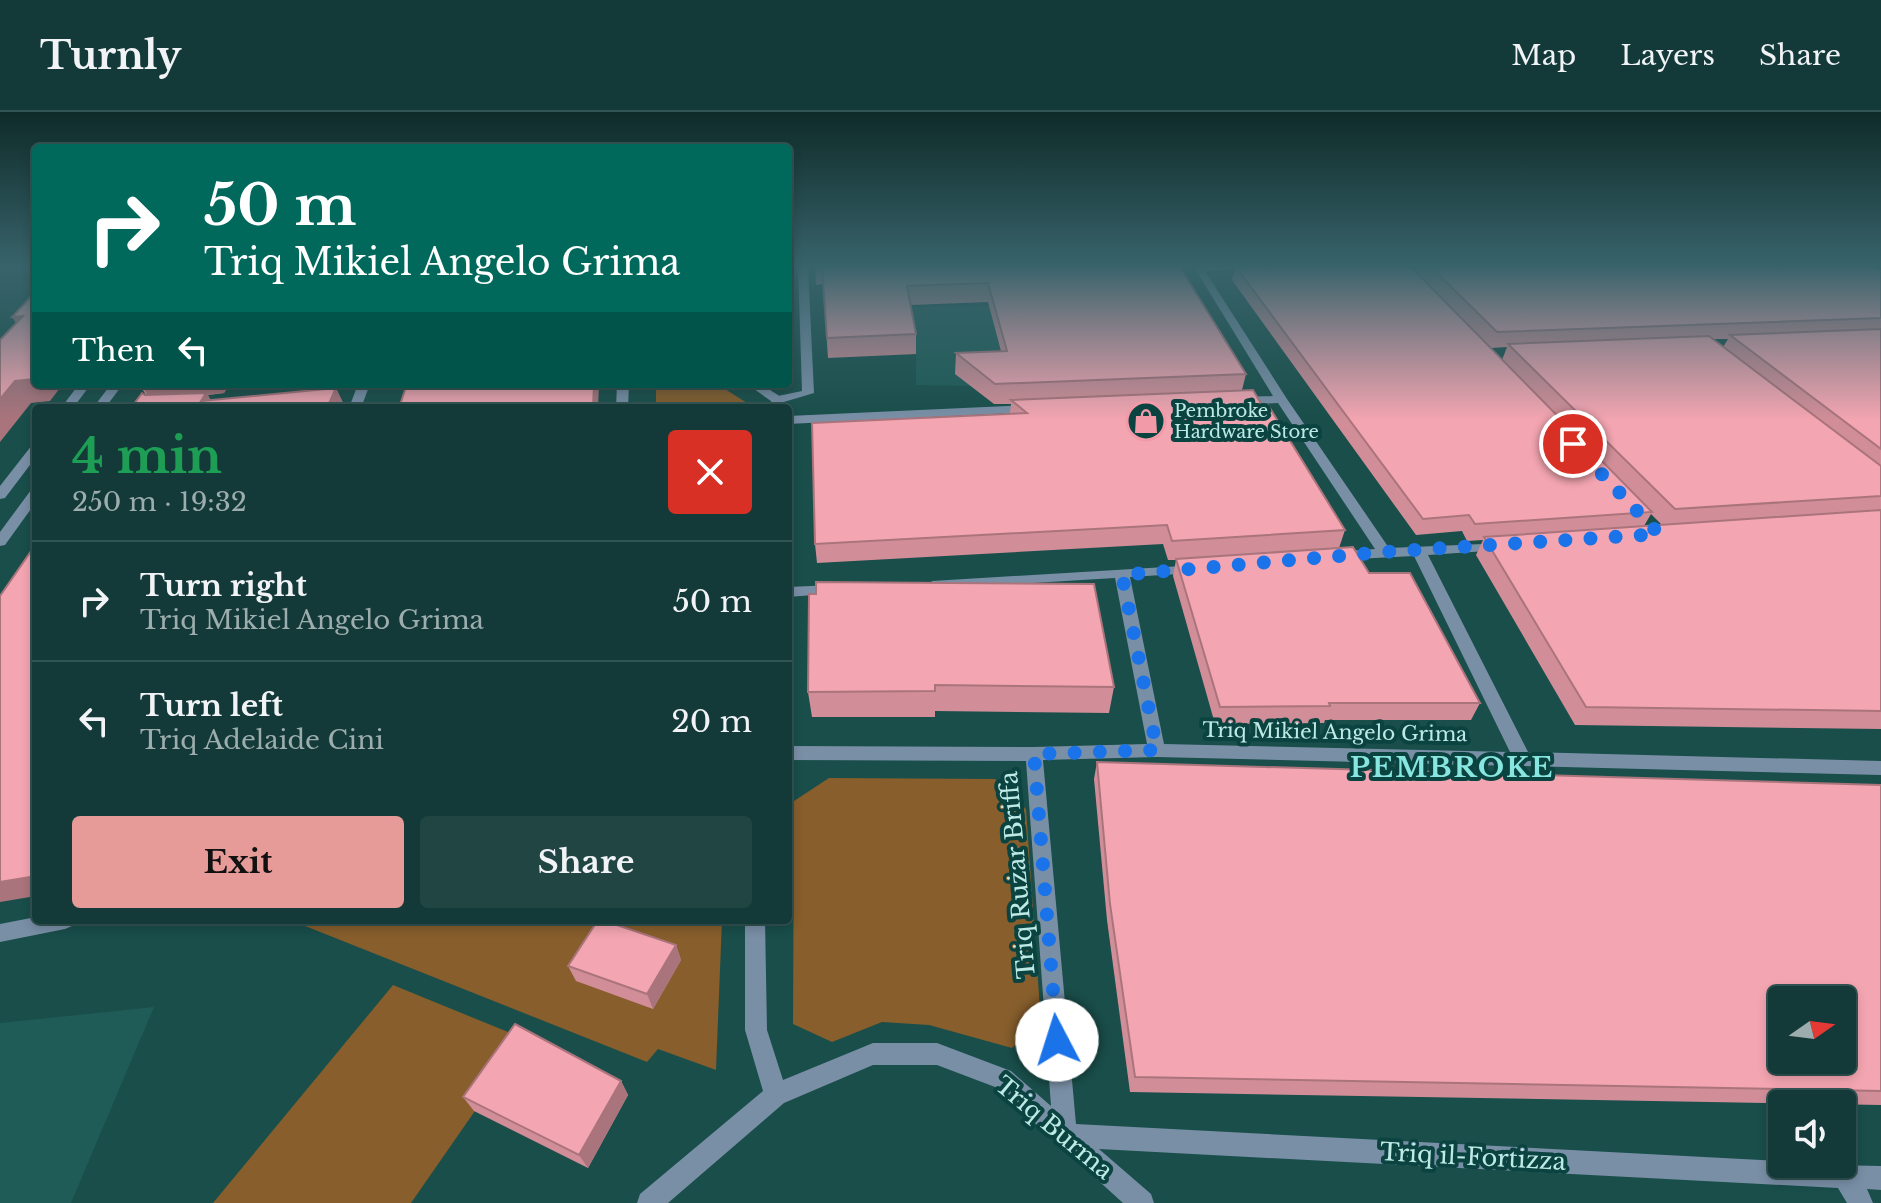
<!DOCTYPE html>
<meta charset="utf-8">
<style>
body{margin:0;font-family:"Libre Baskerville",serif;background:#204543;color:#f1f3f6;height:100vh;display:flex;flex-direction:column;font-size:30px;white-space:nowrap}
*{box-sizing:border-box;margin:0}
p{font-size:26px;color:#9dadae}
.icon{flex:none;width:44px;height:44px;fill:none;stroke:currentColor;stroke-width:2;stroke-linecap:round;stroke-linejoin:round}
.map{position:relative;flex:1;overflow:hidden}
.side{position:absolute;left:32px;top:292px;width:760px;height:520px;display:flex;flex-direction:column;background:#133a38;border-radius:8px;box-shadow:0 4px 12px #0003,0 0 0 2px #325453}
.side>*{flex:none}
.banner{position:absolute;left:32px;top:32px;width:760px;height:244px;border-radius:8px;box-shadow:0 4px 12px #0003,0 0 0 2px #325453;background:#00695c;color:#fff;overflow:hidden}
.needle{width:52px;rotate:76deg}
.buttons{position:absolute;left:1768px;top:874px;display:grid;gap:16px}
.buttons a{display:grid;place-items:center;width:88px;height:88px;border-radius:8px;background:#133a38;box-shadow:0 4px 12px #0003,0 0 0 2px #325453;font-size:40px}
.pin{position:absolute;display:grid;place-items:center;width:68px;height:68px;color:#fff;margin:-34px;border:4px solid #fff;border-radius:50%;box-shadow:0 2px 8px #0007}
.me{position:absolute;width:88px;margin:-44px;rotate:355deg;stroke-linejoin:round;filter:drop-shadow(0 0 6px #0008)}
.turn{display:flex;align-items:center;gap:28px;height:168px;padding:0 40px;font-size:36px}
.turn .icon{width:104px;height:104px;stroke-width:2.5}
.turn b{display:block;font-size:56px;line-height:68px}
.then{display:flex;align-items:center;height:76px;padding:0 40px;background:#0003;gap:16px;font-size:30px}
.round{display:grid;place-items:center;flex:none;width:84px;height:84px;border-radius:8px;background:#204543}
.headline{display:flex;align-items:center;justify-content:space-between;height:136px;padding:0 40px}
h1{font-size:48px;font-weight:700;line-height:60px;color:#1e9e55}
.action{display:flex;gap:16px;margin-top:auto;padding:16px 40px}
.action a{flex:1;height:92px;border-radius:8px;background:#e69b98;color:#111;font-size:32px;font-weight:700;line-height:92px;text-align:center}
.action a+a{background:#204543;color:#f1f3f6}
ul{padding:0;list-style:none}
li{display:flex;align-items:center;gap:24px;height:120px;padding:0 40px;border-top:2px solid #325453}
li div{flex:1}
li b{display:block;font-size:30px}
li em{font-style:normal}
header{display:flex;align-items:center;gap:48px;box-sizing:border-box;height:112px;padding:0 40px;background:#133a38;border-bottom:2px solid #325453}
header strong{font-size:38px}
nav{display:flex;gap:44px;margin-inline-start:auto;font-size:28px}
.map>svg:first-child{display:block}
.built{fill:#1f5b57}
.green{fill:#875e2c}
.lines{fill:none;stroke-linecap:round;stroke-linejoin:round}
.service{fill:#798fa6;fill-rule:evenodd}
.minor{fill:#798fa6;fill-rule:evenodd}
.wall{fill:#d18e98;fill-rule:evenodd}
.shaded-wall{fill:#aa747c}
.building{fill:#f3a5b1;stroke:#aa747c;stroke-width:2;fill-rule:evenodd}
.route{stroke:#1a73e8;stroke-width:14;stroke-dasharray:0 25.2}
.labels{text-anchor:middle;stroke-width:8;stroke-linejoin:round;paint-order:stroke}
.far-poi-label{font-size:18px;fill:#beeae6;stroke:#0b4340;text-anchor:start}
.street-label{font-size:20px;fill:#beeae6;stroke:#0b4340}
.near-street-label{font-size:24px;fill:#beeae6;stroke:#0b4340}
.district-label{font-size:28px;font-weight:bold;letter-spacing:2px;fill:#87e6df;stroke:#0b4340}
</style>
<header>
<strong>Turnly</strong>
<nav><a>Map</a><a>Layers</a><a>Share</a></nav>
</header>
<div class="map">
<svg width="1881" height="1091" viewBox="0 0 1881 1091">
<rect width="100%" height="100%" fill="#194e4a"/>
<g class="built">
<polygon points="1166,155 971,274 916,273 916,241 907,195 1004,194"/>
<polygon points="154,895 71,1091 0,1091 0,911"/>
</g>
<g class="green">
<polygon points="656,272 717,272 755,296 656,296"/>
<polygon points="829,666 995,667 1026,697 1041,911 1012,936 929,913 882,910 832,930 793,912 794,689"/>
<polygon points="290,808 722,808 716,958 658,937 647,950"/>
<polygon points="393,873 525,927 411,1091 213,1091"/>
</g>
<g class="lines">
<polygon class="service" points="798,155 808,155 814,281 777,292 771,288 773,285 802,279"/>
<g class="minor">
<polygon points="1194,155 1237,155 1232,158 1205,159 1287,287 1389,436 1506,431 1508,434 1501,438 1428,443 1528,640 1881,649 1881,663 1157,645 1043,648 1076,1012 1782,1049 1782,1052 1881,1054 1881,1078 1867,1077 1873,1091 1847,1091 1838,1076 1099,1037 1151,1082 1154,1091 1123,1091 995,975 937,953 873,953 784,991 668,1091 637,1091 640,1082 763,979 745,918 745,808 765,808 767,918 783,968 873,931 937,931 1011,959 1051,994 1026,649 788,648 788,634 1034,635 1147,632 1115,466 937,477 930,472 932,469 1199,453 1201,456 1199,459 1194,461 1130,465 1164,632 1510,640 1414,444 1336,448 1329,444 1336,440 1375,437 1278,291 1238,293 1232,289 1238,285 1273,284"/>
<polygon points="79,272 91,272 73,296 61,296"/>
<polygon points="111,272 123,272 105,296 93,296"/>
<polygon points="328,272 347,272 312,284 306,280"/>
<polygon points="358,272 370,272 361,296 349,296"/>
<polygon points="617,272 629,272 628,296 616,296"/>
<polygon points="747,272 761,272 781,285 783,296 771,296 771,289"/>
<polygon points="1031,293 1035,294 1035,300 788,312 788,304"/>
<polygon points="36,332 36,345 5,386 0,387 0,374 32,333"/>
<polygon points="36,377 36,390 5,433 0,434 0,420 31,378"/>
<polygon points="834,473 841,478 839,481 788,485 788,475"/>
<polygon points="36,805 36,808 75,808 72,814 65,817 0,830 0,812"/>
</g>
</g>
<g class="wall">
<polygon points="815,155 1180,155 1246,262 1242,278 1345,418 1339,436 1369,461 1480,591 1471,608 1325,608 1324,611 1215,612 1173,464 1176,448 1168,448 1163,432 817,451 815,432 1010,301 1011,292 994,292 955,262 956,241 1001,239 988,190 911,193 916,222 916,242 828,246 823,172 816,173"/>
<path d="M 1235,155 L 1411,155 L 1416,160 L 1418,155 L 1876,155 L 1881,160 L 1881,617 L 1575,613 L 1476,443 L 1483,428 L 1467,429 L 1462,419 L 1416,423 L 1232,168 ZM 1713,227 L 1728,227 L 1723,235 ZM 1507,235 L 1502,248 L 1491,236 ZM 1651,402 L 1662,413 L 1644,414 Z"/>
<polygon points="139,272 230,272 224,281 208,283 210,288 336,276 343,291 131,296 146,283"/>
<polygon points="809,482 1114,575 1109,601 935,599 935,605 812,605 808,580"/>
<polygon points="1097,650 1881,673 1881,993 1130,980 1107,808 1094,667"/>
<polygon points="676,833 681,848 653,897 576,869 568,854"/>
<polygon points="621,969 628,983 588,1056 474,999 463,985"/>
</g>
<g class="shaded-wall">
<polygon points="23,204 26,226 12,205"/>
<polygon points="36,265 36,272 63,272 50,289 31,291 0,330 0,287 15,269"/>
<polygon points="141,272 230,272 224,281 208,283 215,296 154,293"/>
<polygon points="594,272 599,272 598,296 593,296"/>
<polygon points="336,276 343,291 341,296 327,296"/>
<polygon points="36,764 36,784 0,790 0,770"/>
<polygon points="676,833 681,848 653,897 647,882"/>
<polygon points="621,969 628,983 588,1056 579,1043"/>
</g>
<g class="building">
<polygon points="822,155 1180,155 1246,262 995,272 956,241 1007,239 988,171 907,174 916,222 827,226"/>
<polygon points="1236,155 1411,155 1652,400 1475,412 1469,403 1423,407"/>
<polygon points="1431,155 1876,155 1881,160 1881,206 1497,220"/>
<polygon points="36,179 36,265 34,267 15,269 0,287 0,228 23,204 12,205"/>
<polygon points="1881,217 1881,337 1730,223"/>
<polygon points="1709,224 1881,354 1881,384 1675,397 1508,232"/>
<polygon points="407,272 594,272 593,296 399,296"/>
<polygon points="336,276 327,296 131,296 142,281 145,283 206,281 201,289"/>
<polygon points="1253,278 1262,293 1268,293 1345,418 1172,429 1167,413 815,432 812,311 1027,301 1011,288"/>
<polygon points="1881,398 1881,599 1586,595 1484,425"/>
<polygon points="36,432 36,764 0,770 0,484"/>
<polygon points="1353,435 1369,461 1410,461 1480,591 1329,591 1330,594 1220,595 1176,447"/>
<polygon points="816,470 1094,472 1114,575 935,573 935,579 808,580 809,482 816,482"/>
<path d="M 1097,650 L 1881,673 L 1881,979 L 1135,965 L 1110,792 ZM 1782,888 L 1842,888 L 1842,948 L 1782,948 Z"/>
<polygon points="598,808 602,808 676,833 647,882 568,854"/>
<polygon points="515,912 621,969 579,1043 463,985"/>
</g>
<linearGradient id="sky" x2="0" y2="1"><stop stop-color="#0e2b29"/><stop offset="0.5" stop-color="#38636b"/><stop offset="1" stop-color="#38636b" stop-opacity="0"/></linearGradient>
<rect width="1881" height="308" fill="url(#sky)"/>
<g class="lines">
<polyline class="route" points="1057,928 1034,642 1157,638 1122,463 1384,440 1659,422 1573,332"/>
</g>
<defs>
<symbol id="shop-ring" viewBox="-11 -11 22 22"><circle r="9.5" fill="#0b4340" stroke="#f39aa9" stroke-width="1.5"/><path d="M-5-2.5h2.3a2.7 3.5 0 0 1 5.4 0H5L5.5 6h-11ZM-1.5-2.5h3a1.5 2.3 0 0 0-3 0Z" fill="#f39aa9"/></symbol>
</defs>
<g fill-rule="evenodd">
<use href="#shop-ring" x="1124" y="287" width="44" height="44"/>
</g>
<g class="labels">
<g class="far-poi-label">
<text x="1174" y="305">Pembroke<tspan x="1174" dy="21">Hardware Store</tspan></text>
</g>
<g class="street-label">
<text transform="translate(1335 620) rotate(1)" y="7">Triq Mikiel Angelo Grima</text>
</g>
<g class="near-street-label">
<text transform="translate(1018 763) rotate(-95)" y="8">Triq Rużar Briffa</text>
<text transform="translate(1054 1016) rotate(40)" y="8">Triq Burma</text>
<text transform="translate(1473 1045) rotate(3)" y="8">Triq il-Fortizza</text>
</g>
<g class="district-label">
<text x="1452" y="665">PEMBROKE</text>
</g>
</g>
</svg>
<div class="buttons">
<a><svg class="needle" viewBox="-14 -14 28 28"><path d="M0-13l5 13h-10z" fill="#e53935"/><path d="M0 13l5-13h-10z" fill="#9dadae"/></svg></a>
<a><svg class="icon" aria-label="sound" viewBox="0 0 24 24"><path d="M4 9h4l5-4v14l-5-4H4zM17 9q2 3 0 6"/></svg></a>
</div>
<div class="pin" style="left:1573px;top:332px;background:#d93025"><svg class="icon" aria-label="arrive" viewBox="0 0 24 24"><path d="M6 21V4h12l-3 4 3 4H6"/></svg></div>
<svg class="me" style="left:1057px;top:928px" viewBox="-20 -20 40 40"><circle r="19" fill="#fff"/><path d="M0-13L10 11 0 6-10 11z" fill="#1a73e8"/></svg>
<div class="banner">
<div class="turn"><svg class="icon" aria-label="right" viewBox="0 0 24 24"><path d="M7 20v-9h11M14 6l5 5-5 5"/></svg><div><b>50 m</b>Triq Mikiel Angelo Grima</div></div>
<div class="then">Then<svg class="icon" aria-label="left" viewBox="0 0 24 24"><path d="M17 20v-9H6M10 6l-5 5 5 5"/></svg></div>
</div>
<section class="side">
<div class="headline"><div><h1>4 min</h1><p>250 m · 19:32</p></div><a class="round" style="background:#d93025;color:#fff"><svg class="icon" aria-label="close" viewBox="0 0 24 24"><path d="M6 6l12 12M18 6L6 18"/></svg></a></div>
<ul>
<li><svg class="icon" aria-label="right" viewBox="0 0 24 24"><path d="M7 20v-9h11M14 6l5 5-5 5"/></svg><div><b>Turn right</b><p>Triq Mikiel Angelo Grima</p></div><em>50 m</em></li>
<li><svg class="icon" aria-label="left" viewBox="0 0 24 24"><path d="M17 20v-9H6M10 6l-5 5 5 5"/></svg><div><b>Turn left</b><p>Triq Adelaide Cini</p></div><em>20 m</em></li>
</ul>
<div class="action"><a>Exit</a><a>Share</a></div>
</section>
</div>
